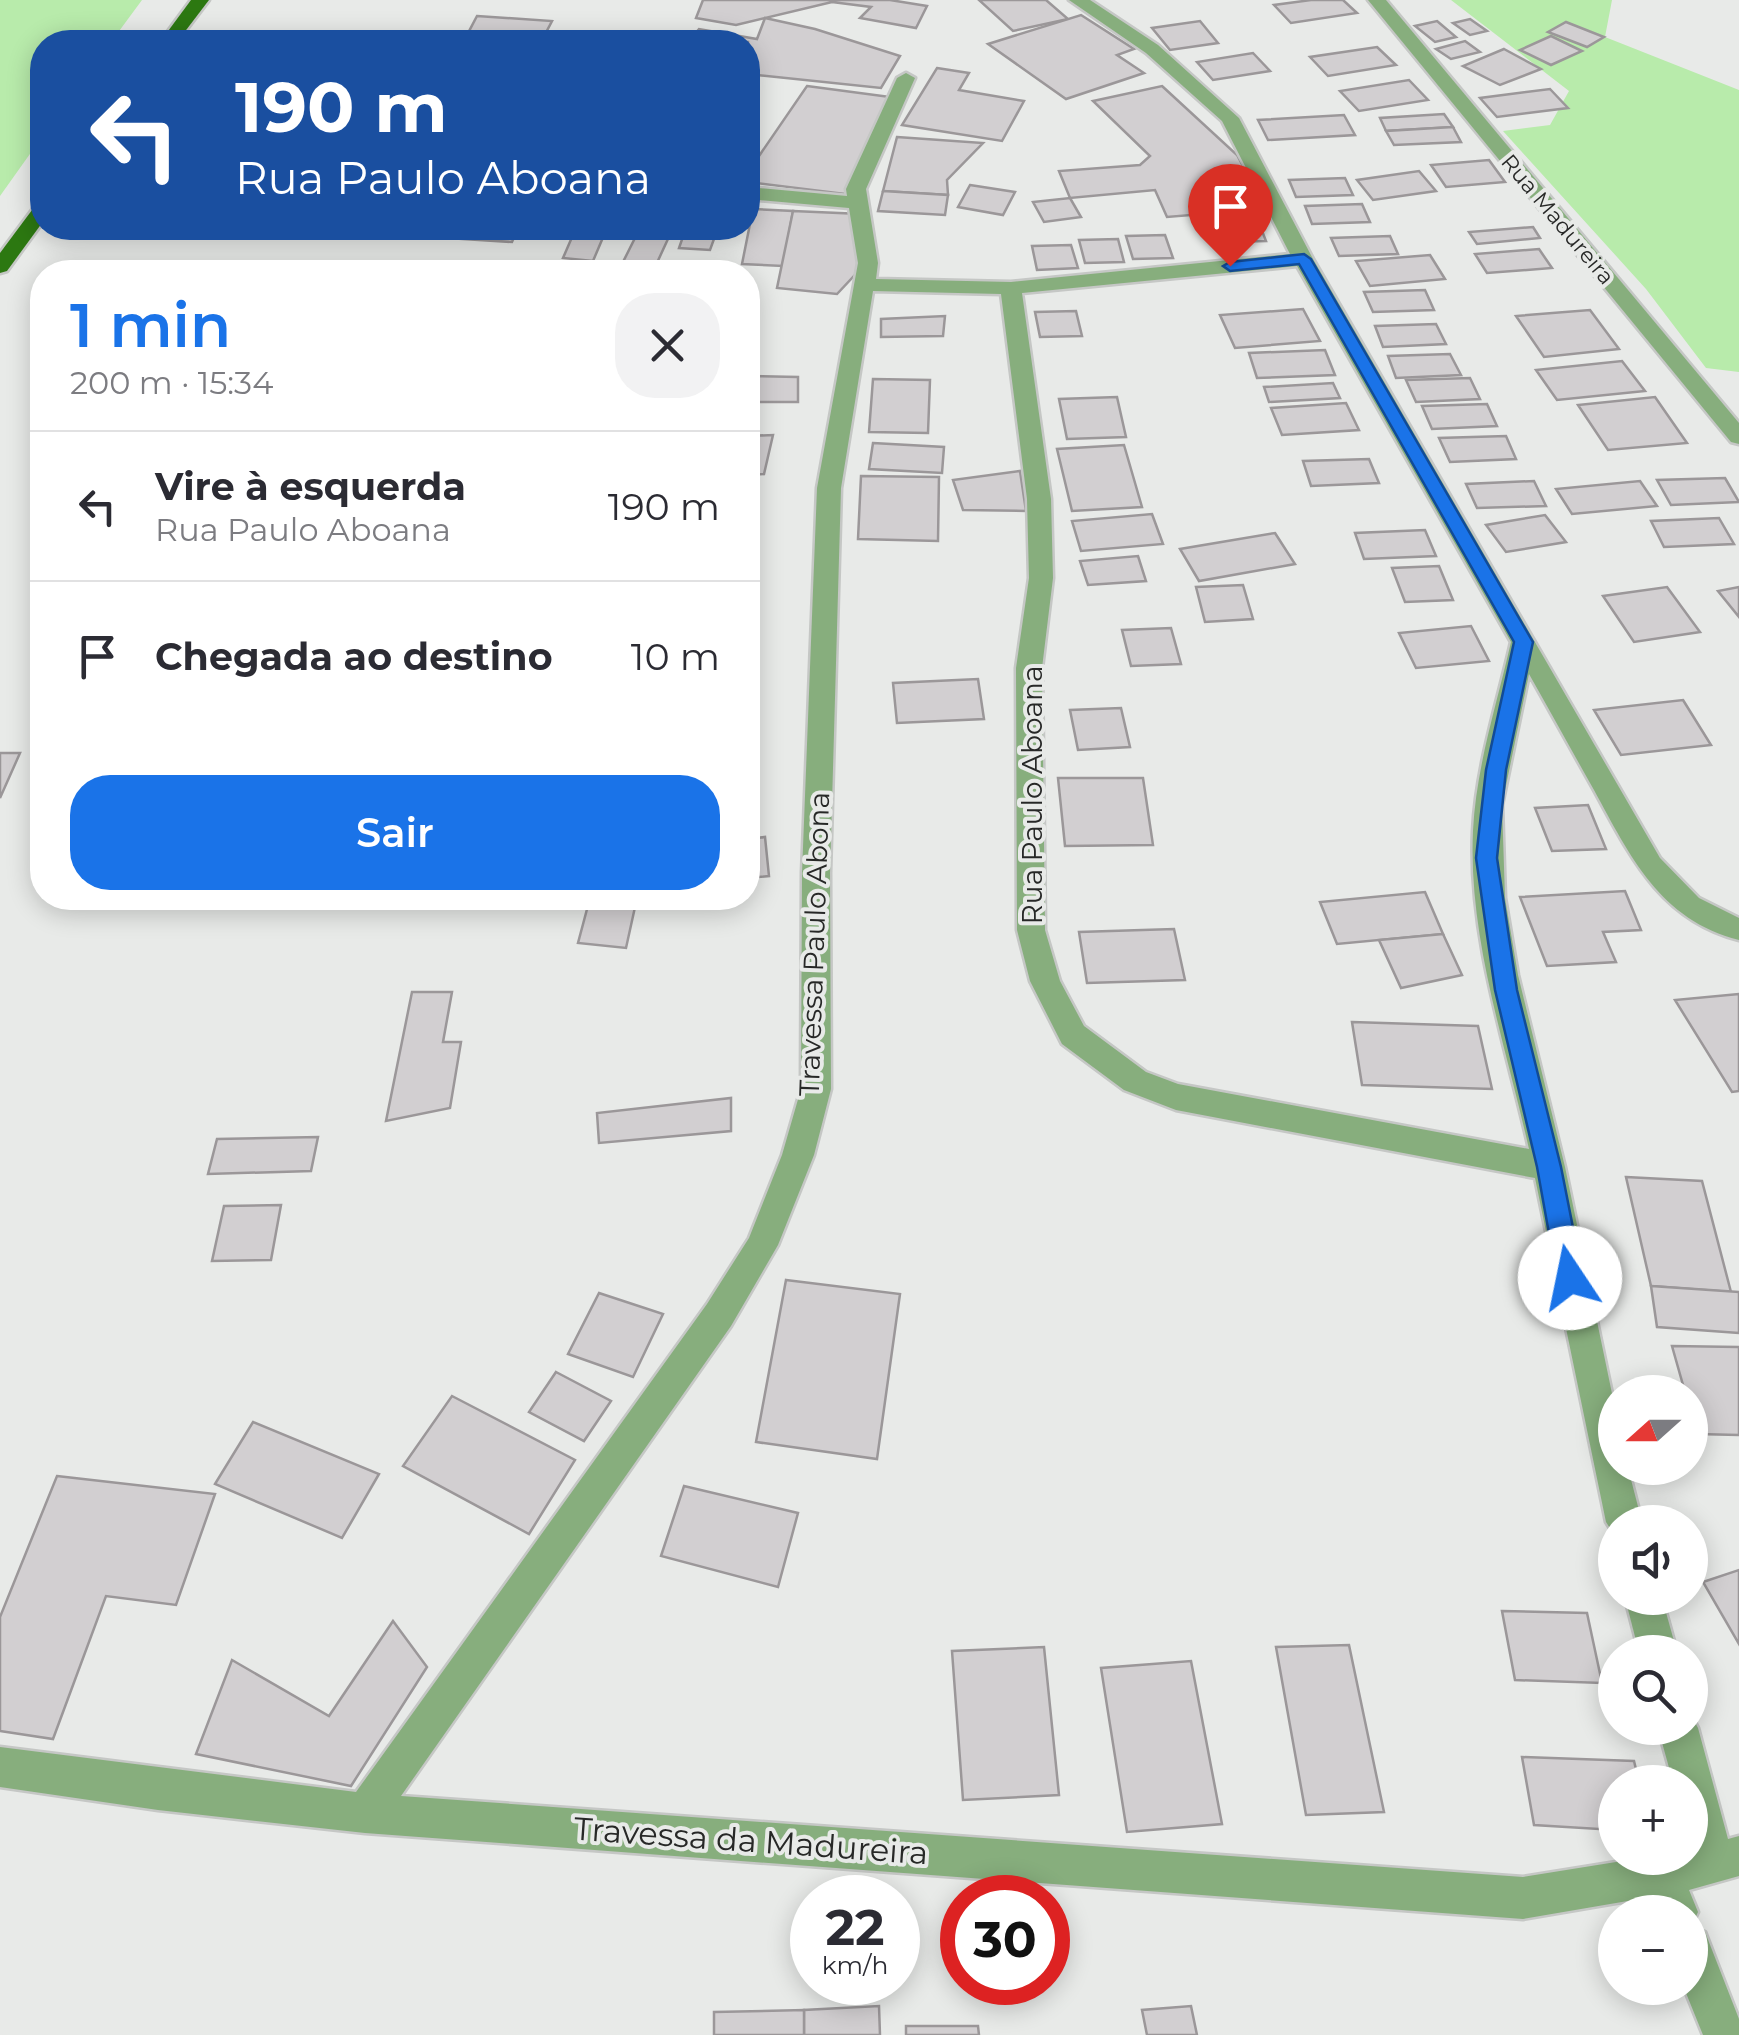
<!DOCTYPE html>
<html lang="pt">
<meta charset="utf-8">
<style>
body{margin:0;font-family:Montserrat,sans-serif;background:#f2f2f3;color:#2b2b33;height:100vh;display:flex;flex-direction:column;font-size:38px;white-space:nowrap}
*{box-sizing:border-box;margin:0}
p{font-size:32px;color:#7c7c81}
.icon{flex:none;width:55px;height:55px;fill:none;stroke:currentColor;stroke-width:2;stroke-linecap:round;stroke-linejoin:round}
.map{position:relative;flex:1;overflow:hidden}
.drawer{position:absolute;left:30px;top:260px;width:730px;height:650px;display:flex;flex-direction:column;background:#fff;border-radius:40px;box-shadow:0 5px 25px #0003}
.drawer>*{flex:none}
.guide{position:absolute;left:30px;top:30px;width:730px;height:210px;border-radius:40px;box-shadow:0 5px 25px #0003;background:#1a4fa0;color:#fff;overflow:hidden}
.needle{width:65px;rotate:249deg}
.buttons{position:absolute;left:1598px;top:1375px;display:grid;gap:20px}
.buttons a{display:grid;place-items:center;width:110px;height:110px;border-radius:50%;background:#fff;box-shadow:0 5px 25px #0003;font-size:50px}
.speed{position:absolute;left:790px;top:1875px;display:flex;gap:20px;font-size:50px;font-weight:700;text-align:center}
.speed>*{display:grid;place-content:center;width:130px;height:130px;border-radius:50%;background:#fff;box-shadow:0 5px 25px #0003;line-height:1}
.speed small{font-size:25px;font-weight:400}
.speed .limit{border:15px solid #d22;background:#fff;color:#111}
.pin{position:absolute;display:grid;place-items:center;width:85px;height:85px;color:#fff;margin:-102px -42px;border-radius:50% 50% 50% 0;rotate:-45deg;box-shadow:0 0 10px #0007}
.pin .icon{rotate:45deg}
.me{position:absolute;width:110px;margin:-55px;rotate:349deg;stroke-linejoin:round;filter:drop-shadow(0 0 8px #0008)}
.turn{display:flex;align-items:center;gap:35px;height:210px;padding:0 40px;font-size:45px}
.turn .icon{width:130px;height:130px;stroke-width:2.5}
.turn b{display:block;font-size:70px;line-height:85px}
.round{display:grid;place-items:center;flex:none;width:105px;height:105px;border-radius:40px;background:#f2f2f3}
.overview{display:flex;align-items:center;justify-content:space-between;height:170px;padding:0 40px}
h1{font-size:60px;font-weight:600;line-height:75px;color:#1a73e8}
.button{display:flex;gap:20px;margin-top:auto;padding:20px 40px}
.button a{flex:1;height:115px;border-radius:40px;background:#1a73e8;color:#fff;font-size:40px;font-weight:600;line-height:115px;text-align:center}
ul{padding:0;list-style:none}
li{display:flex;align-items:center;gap:30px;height:150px;padding:0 40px;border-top:2px solid #e1e1e2}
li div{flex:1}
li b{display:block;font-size:38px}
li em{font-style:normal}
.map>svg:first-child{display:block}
.green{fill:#b8ebab}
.building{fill:#d2cfd1;stroke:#9b9799;stroke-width:2.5}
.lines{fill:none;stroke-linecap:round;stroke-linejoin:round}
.street-casing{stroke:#c5c7c5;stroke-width:5}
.primary-casing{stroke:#c5c7c5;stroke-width:5}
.street{fill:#87ae7d;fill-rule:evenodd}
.primary{fill:#2c7811;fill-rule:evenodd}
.route{fill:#1a73e8;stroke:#114b97;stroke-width:2.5}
.labels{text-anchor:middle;stroke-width:8;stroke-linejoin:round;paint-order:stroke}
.far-street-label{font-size:22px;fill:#272827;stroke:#e8eae8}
.street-label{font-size:28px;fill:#272827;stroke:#e8eae8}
.near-street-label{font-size:32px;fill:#272827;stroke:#e8eae8}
</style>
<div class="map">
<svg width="1739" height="2035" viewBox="0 0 1739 2035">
<rect width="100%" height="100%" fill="#e8eae8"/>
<g class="green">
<polygon points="0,0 142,0 111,42 42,42 42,137 0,196"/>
<polygon points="1451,0 1612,0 1605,37 1739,90 1739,372 1706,368 1646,289 1503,131 1550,125 1569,91"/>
</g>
<g class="building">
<polygon points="703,0 890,0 927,6 916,28 860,18 871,7 832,2 736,25 696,18"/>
<polygon points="979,0 1046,0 1068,19 1013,31"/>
<polygon points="1311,0 1343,0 1357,13 1291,23 1274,5"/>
<polygon points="1081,15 1134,49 1117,55 1144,73 1066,99 988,44"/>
<polygon points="477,16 552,21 541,42 466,37"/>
<polygon points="765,18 815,29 900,56 881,88 748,74 748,42 688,42 699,29 757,39"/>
<polygon points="1470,19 1487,31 1470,35 1453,23"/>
<polygon points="1200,21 1218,43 1170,50 1152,28"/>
<polygon points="1437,21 1456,37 1435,42 1415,26"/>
<polygon points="1566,22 1604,37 1587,47 1548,32"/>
<polygon points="1551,36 1582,51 1551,65 1520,50"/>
<polygon points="1465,41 1480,52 1451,59 1436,49"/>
<polygon points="1377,47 1396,65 1328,76 1310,57"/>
<polygon points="1504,49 1541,69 1500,85 1463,66"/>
<polygon points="1253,53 1270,71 1213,80 1197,62"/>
<polygon points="937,68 969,73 959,90 1024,101 1002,141 902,125"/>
<polygon points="1409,80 1428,100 1359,111 1340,91"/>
<polygon points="807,86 890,97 845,194 748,182 748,172"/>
<polygon points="1162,86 1237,155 1250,179 1245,194 1253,210 1167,217 1155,190 1070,198 1059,171 1140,165 1150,156 1093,101"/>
<polygon points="1550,89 1568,108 1497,117 1480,98"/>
<polygon points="1444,114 1453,127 1386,131 1380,118"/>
<polygon points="1344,115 1355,135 1268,140 1258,120"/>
<polygon points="1453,127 1461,142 1394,145 1386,131"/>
<polygon points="897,137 983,143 947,180 948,195 883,191"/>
<polygon points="1489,160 1505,182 1446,187 1431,165"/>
<polygon points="1419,171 1436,191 1373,200 1357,180"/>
<polygon points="1345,178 1353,195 1296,197 1289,180"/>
<polygon points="970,185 1015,192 1003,215 958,207"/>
<polygon points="883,191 948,195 945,215 878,211"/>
<polygon points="1070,198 1081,217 1044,222 1033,202"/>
<polygon points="1362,204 1370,222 1312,224 1305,206"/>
<polygon points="753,209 793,211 783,266 742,264"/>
<polygon points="793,211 861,214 866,263 837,294 777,288"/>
<polygon points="1257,218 1266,241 1226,242 1219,219"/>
<polygon points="1533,227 1540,238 1477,244 1469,232"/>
<polygon points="454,228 518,228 512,242 449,238"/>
<polygon points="576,228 607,228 593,261 563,258"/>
<polygon points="640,228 673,228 656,265 623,262"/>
<polygon points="686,228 718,228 710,250 679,248"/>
<polygon points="1165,235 1173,258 1133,259 1126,236"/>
<polygon points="1390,236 1398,254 1339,256 1331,238"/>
<polygon points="1118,239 1124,262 1085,263 1079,240"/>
<polygon points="1071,245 1078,268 1037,270 1032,246"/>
<polygon points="1539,249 1552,268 1487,273 1475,254"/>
<polygon points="1430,255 1445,279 1370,286 1356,261"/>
<polygon points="1425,290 1434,310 1373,312 1364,292"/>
<polygon points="1303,309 1320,341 1235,348 1220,315"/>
<polygon points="1590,310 1619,349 1544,357 1516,316"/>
<polygon points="1076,311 1082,336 1040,337 1035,312"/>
<polygon points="945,316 943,336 881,337 881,319"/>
<polygon points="1436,324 1446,344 1383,347 1375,326"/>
<polygon points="1325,350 1335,375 1257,378 1249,353"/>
<polygon points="1450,354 1461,375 1396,378 1388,356"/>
<polygon points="1622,361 1645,391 1557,400 1536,370"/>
<polygon points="748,376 798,377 798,402 748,402"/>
<polygon points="1470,378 1480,399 1416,402 1406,380"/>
<polygon points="873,379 930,380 928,433 869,432"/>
<polygon points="1333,383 1340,398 1269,402 1264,387"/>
<polygon points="1117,397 1126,437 1067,439 1059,399"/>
<polygon points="1655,397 1687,443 1608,450 1578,405"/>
<polygon points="1346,403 1359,430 1282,435 1271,408"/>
<polygon points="1487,404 1497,426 1432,429 1422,406"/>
<polygon points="773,435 764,474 748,475 748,436"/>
<polygon points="1506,436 1516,459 1450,462 1439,438"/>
<polygon points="873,443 944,447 942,473 869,469"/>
<polygon points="1124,445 1142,507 1072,511 1057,449"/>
<polygon points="1369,459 1379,483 1311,486 1303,461"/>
<polygon points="1020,471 1026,511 963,510 953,480"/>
<polygon points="861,476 939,477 938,541 858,539"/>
<polygon points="1725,478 1739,502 1671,505 1657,480"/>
<polygon points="1534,481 1546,506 1477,508 1466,484"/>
<polygon points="1640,481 1657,506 1572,514 1556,489"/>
<polygon points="1152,514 1163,544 1081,551 1072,521"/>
<polygon points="1545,515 1566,542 1506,552 1486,525"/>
<polygon points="1719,518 1734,544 1664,547 1651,521"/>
<polygon points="1425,530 1436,556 1364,559 1355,533"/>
<polygon points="1275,533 1295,564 1199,581 1180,549"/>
<polygon points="1138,556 1146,581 1088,585 1080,561"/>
<polygon points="1439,566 1453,600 1405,602 1392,568"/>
<polygon points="1243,585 1253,619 1205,622 1196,587"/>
<polygon points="1667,587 1700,632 1634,642 1603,596"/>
<polygon points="1739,587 1739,617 1718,591"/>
<polygon points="1471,626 1489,661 1416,668 1399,633"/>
<polygon points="1171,628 1181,664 1131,666 1122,630"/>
<polygon points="978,679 984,719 897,723 893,683"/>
<polygon points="1683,700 1711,745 1621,755 1594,710"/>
<polygon points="1121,708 1130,747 1078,750 1070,710"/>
<polygon points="0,753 20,753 0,798"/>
<polygon points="1058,778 1143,778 1153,845 1065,846"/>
<polygon points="1588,805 1606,849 1552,851 1535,808"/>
<polygon points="765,837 769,876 748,878 748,839"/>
<polygon points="1625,891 1641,930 1603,932 1616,962 1547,966 1520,897"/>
<polygon points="1425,892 1443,934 1337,944 1320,902"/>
<polygon points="590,898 637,898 626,948 578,943"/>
<polygon points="1174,929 1185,980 1087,983 1079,932"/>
<polygon points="1443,934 1462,975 1401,988 1379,940"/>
<polygon points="412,992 452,992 443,1042 461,1042 450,1108 386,1121"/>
<polygon points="1739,994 1739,1091 1732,1092 1675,1000"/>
<polygon points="1352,1022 1478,1026 1492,1089 1362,1085"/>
<polygon points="731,1098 731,1131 599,1143 597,1113"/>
<polygon points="318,1137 311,1171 208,1174 217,1139"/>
<polygon points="1626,1177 1702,1181 1731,1292 1651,1286"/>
<polygon points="281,1205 271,1260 212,1261 224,1206"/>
<polygon points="786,1280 900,1294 877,1459 756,1442"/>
<polygon points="1651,1286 1739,1292 1739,1333 1657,1327"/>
<polygon points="599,1293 663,1314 633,1377 568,1354"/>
<polygon points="1672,1346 1739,1347 1739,1435 1697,1434 1690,1392 1685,1392"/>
<polygon points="556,1372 611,1401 584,1441 529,1412"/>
<polygon points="452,1396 575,1460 529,1534 403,1466"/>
<polygon points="253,1422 379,1474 342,1538 215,1484"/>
<polygon points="57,1476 215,1494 176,1605 106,1596 53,1739 0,1731 0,1617"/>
<polygon points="684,1486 798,1513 778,1587 661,1556"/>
<polygon points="1739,1570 1739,1644 1703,1582"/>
<polygon points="1502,1611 1587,1613 1602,1683 1515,1680"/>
<polygon points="393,1621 427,1667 351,1786 196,1754 232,1660 329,1716"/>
<polygon points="1349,1645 1384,1812 1306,1815 1276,1647"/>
<polygon points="1044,1647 1059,1795 963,1800 952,1651"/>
<polygon points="1191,1661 1222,1824 1127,1832 1101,1668"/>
<polygon points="1522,1757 1634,1761 1639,1782 1615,1782 1615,1830 1534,1825"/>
<polygon points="879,2006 880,2035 804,2035 804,2010"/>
<polygon points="1191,2006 1197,2035 1147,2035 1142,2010"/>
<polygon points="804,2010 804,2035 714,2035 714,2012"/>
<polygon points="906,2026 978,2026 979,2035 906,2035"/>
</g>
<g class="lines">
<defs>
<g id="street">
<path d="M 1069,0 L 1090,0 L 1158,45 L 1239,118 L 1313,259 L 1660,858 L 1699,898 L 1739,918 L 1739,940 C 1660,920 1630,856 1594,790 C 1572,751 1551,713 1529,674 L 1502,805 L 1505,898 L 1518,975 L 1565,1167 L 1615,1408 L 1615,1468 L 1628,1468 L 1642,1522 L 1615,1522 L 1615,1536 L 1606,1522 L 1535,1178 L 1176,1110 L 1124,1090 L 1062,1044 L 1030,981 L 1017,930 L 1016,668 L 1029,578 L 1027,499 L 1001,294 L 873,291 L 841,488 L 830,873 L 831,1089 L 814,1155 L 778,1245 L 731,1326 L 401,1796 L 1523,1877 L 1641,1858 L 1690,1858 L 1690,1782 L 1673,1782 L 1658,1728 L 1690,1728 L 1690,1713 L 1698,1728 L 1728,1839 L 1739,1836 L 1739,1876 L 1689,1890 L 1698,1912 L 1691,1927 L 1705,1932 L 1739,2019 L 1739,2035 L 1703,2035 L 1684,1988 L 1690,1988 L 1690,1912 L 1657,1912 L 1651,1897 L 1523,1919 L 365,1833 L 158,1810 L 0,1787 L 0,1747 L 356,1792 L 707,1304 L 749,1238 L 782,1155 L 801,1089 L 802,873 L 817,488 L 858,263 L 849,208 L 748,199 L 748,187 L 847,196 L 846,189 L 897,78 L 906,73 L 915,78 L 866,189 L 878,263 L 876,279 L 1011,282 L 1290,254 L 1222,121 L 1146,53 ZM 1297,266 L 1511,642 C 1497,704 1476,767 1473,831 C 1468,938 1506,1046 1529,1149 L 1178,1084 L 1146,1072 L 1084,1026 L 1060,981 L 1045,930 L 1042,668 L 1053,578 L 1051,499 L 1022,293 Z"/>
<polygon points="1368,0 1386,0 1739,423 1739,444 1731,442"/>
<polygon points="1625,1598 1662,1598 1677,1652 1639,1652"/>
</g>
<g id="primary">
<polygon points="191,0 209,0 177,42 160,42"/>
<polygon points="42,204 42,223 7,271 0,273 0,253 35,206"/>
</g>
</defs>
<use href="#street" class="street-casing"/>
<use href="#primary" class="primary-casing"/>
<use href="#street" class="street"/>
<use href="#primary" class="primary"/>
</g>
<polygon class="route" points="1304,254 1311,259 1533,642 1506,770 1497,858 1517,990 1561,1167 1583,1278 1579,1286 1570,1289 1561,1286 1557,1278 1537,1167 1495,990 1476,858 1486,770 1514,642 1299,264 1230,271 1223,266 1230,262"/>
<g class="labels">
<g class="far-street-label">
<text transform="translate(1558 219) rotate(50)" y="8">Rua Madureira</text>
</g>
<g class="street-label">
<text transform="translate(1032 795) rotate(-90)" y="10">Rua Paulo Aboana</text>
<text transform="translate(814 944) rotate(-88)" y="10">Travessa Paulo Abona</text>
</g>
<g class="near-street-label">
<text transform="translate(751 1841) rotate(4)" y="11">Travessa da Madureira</text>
</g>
</g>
</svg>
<div class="buttons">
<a><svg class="needle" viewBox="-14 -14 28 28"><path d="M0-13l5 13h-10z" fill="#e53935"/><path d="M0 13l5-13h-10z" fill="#7c7c81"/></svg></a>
<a><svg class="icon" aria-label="sound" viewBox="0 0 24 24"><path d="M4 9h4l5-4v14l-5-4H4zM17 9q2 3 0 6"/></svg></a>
<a><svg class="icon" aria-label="search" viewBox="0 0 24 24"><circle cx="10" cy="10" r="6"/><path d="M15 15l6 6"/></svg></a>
<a>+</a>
<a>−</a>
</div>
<div class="speed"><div>22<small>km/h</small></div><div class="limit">30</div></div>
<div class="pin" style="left:1230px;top:266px;background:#d93025"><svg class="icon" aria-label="arrive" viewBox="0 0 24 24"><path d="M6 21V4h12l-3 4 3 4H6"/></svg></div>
<svg class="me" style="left:1570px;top:1278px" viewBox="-20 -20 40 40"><circle r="19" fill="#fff"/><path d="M0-13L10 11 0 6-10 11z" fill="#1a73e8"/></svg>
<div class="guide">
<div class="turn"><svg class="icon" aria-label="left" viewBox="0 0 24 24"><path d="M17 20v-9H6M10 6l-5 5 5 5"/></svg><div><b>190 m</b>Rua Paulo Aboana</div></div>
</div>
<section class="drawer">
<div class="overview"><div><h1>1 min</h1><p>200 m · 15:34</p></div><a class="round"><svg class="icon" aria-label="close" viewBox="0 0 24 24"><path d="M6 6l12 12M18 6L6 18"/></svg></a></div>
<ul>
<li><svg class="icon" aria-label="left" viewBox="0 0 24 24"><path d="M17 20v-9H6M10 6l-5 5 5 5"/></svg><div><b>Vire à esquerda</b><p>Rua Paulo Aboana</p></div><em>190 m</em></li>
<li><svg class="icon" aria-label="arrive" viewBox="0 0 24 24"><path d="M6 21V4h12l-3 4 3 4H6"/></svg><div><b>Chegada ao destino</b></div><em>10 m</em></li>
</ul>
<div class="button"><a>Sair</a></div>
</section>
</div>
